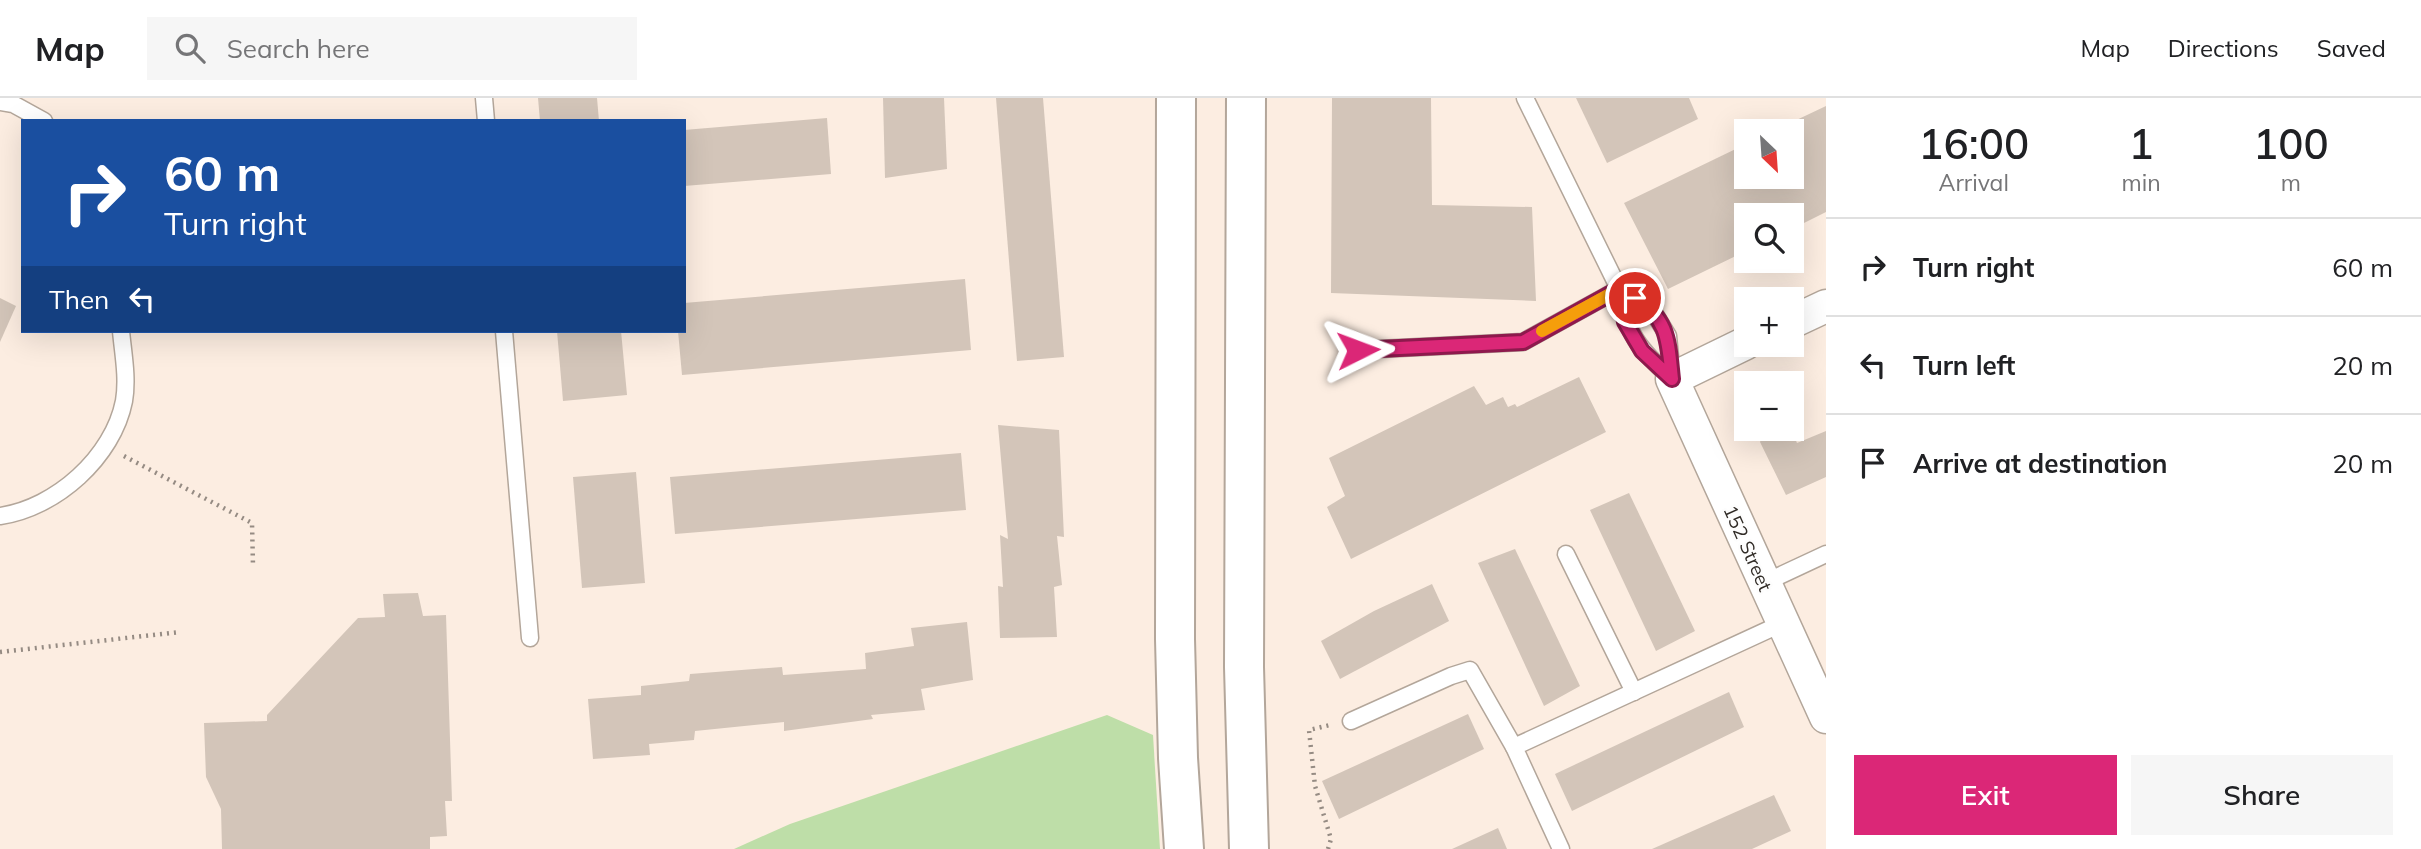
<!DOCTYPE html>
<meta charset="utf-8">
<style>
body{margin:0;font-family:Mulish,sans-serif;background:#f6f6f6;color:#202124;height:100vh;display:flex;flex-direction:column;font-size:26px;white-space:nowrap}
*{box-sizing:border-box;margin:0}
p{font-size:23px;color:#757577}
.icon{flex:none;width:38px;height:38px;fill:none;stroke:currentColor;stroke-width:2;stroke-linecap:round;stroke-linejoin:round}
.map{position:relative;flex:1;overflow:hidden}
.sheet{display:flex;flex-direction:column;background:#fff;width:595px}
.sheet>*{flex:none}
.banner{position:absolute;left:21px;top:21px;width:665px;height:214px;border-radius:0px;box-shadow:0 7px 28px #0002;background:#1a4fa0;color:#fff;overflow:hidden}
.needle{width:46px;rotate:155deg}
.buttons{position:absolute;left:1734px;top:21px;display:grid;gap:14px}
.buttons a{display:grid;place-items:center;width:70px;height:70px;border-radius:0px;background:#fff;box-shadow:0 7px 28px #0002;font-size:35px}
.pin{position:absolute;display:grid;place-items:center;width:60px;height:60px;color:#fff;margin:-30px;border:4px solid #fff;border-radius:50%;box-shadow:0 2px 7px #0007}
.me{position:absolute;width:77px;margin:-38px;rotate:87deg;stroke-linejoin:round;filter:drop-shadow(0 0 5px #0008)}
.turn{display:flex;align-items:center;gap:24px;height:147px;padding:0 28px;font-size:32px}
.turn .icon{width:91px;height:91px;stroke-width:2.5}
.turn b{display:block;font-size:49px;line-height:60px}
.then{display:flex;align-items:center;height:66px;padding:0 28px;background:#0003;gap:14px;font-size:26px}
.eta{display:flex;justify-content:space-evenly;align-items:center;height:119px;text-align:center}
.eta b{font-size:42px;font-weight:600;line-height:49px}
.button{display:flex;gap:14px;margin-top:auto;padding:14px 28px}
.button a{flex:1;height:80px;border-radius:0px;background:#db2777;color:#fff;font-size:28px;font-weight:600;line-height:80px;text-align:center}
.button a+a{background:#f6f6f6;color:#202124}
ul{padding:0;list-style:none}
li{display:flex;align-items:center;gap:21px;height:98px;padding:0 28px;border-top:2px solid #e0e0e0}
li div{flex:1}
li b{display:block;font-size:26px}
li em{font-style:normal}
header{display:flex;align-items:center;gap:42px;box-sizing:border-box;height:98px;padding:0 35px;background:#fff;border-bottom:2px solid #e0e0e0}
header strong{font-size:33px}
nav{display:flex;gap:38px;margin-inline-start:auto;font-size:24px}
.search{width:490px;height:63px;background:#f6f6f6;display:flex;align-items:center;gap:18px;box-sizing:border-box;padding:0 24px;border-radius:0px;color:#757577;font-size:26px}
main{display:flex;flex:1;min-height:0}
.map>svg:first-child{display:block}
.green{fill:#bedea8}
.building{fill:#d3c5b9}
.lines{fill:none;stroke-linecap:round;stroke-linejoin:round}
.lane-casing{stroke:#b3a69a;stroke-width:19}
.street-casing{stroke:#b3a69a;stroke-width:35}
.highway-casing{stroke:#b3a69a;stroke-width:42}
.path{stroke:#958b83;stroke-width:4.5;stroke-dasharray:2 5;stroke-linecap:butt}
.lane{stroke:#fff;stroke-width:16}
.street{stroke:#fff;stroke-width:32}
.highway{stroke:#fff;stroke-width:38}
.route-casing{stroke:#8e194d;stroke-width:18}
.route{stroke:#db2777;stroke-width:12}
.slow{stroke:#f59e0b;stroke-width:12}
.labels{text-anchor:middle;stroke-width:5;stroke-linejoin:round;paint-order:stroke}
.street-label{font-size:19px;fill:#302b26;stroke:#fdfdfd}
</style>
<header>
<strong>Map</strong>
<div class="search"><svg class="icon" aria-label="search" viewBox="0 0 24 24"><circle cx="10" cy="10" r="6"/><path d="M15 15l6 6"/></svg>Search here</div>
<nav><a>Map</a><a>Directions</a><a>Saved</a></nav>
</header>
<main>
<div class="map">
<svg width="1826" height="751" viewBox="0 0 1826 751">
<rect width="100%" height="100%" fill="#fcede1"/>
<polygon class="green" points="1107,617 1153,637 1160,751 734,751 790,726"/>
<g class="building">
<polygon points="538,0 597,0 599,23 540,23"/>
<polygon points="883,0 944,0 947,71 885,80"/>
<polygon points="996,0 1043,0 1064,259 1017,263"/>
<polygon points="1332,0 1431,0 1432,107 1532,109 1536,203 1331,195"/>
<polygon points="1576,0 1689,0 1698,21 1607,65"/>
<polygon points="1826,8 1826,114 1792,131 1792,117 1746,117 1746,153 1668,191 1624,105 1746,46 1746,79 1792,79 1792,33 1773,33"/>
<polygon points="827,20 831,76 684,88 684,32"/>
<polygon points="965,181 971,252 682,277 678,233 684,233 684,205"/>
<polygon points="0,200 16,208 0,244"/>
<polygon points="557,233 621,233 627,297 563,303"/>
<polygon points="1579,279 1606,334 1351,461 1327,409 1345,398 1329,360 1474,288 1486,307 1503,299 1508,309 1515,306 1517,309"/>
<polygon points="998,327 1059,332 1064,439 1057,438 1062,487 1054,489 1057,539 1000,540 998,488 1003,489 1000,437 1008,441"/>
<polygon points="1777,331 1791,331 1797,345 1826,333 1826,379 1786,397 1760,344 1763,337"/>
<polygon points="961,355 966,412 675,436 670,379"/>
<polygon points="636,374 645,485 582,490 573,379"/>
<polygon points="1629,395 1695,533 1656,553 1590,412"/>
<polygon points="1515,451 1580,588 1544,608 1478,465"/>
<polygon points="1432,486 1449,523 1340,581 1321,543 1374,513"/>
<polygon points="418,495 423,518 446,517 452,703 445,703 447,738 430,739 430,751 222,751 221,711 206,679 204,625 267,623 267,617 358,520 385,519 383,496"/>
<polygon points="967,524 973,582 921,591 925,612 871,617 873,621 784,633 784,624 695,633 694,642 649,646 650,657 593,661 588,601 641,597 641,588 689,583 690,576 782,569 783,577 866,571 865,555 914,548 911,530"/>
<polygon points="1729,594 1744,629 1572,713 1555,676"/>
<polygon points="1468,616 1484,651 1339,721 1322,683"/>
<polygon points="1774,697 1791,733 1752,751 1652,751"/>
<polygon points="1498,730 1507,751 1452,751"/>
</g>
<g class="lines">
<defs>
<g id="lane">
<polyline points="484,0 486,23"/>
<path d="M 1525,0 L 1619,191 C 1628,239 1637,248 1672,281"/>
<polyline points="0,4 13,6 44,23"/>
<polyline points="1619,191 1651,210 1668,238 1672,281"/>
<polyline points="504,233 530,540"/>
<polyline points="1358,252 1523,244 1619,191"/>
<path d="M 0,418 C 56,410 113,359 124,303 C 128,280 123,255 121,233"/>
<polyline points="1566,456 1634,594"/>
<polyline points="1764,485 1826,456"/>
<polyline points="1351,623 1451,578 1470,572 1514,649"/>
<polyline points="1561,751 1514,649 1783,525"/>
</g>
<g id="street">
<polyline points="1792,224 1826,208"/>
<polyline points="1746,245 1672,281 1826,619"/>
</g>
<g id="highway">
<polyline points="1176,0 1175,541 1178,660 1184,751"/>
<polyline points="1246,0 1244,569 1249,751"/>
</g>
</defs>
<use href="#lane" class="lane-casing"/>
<use href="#street" class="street-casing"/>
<use href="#highway" class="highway-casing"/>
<g class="path">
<polyline points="124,358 252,425 253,468"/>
<polyline points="0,554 180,534"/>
<polyline points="1328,751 1331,741 1315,688 1309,632 1330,627"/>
</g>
<use href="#lane" class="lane"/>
<use href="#street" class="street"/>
<use href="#highway" class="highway"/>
</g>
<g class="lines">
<defs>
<path id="route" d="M 1358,252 L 1523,244 L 1619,191 L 1625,224 L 1642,253 L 1672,281 C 1668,244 1669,221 1635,200"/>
</defs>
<use href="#route" class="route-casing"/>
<use href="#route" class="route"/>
<polyline class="slow" points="1542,233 1619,191 1620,198"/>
</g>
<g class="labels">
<g class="street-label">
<text transform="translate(1748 450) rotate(66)" y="7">152 Street</text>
</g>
</g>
</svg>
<div class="buttons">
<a><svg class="needle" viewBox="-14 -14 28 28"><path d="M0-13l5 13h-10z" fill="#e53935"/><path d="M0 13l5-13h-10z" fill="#757577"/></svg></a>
<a><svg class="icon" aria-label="search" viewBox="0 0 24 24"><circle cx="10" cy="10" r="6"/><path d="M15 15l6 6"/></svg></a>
<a>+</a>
<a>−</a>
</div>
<div class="pin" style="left:1635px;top:200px;background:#d93025"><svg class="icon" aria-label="arrive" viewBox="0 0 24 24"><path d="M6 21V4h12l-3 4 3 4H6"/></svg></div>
<svg class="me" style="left:1358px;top:252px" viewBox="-20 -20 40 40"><path d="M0-17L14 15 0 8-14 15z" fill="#db2777" stroke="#fff" stroke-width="4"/></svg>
<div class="banner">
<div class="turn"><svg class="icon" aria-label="right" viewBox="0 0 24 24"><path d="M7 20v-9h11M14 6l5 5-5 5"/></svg><div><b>60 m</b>Turn right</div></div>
<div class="then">Then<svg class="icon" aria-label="left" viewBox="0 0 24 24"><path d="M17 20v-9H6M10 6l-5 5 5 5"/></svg></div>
</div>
</div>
<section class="sheet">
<div class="eta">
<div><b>16:00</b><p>Arrival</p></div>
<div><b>1</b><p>min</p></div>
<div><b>100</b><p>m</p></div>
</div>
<ul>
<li><svg class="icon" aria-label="right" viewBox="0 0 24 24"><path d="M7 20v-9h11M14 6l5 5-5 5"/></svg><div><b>Turn right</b></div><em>60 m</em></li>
<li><svg class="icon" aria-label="left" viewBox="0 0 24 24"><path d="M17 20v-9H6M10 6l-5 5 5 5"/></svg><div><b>Turn left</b></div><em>20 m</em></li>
<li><svg class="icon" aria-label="arrive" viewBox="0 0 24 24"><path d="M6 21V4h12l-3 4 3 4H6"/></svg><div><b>Arrive at destination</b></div><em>20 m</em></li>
</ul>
<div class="button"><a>Exit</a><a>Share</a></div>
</section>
</main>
